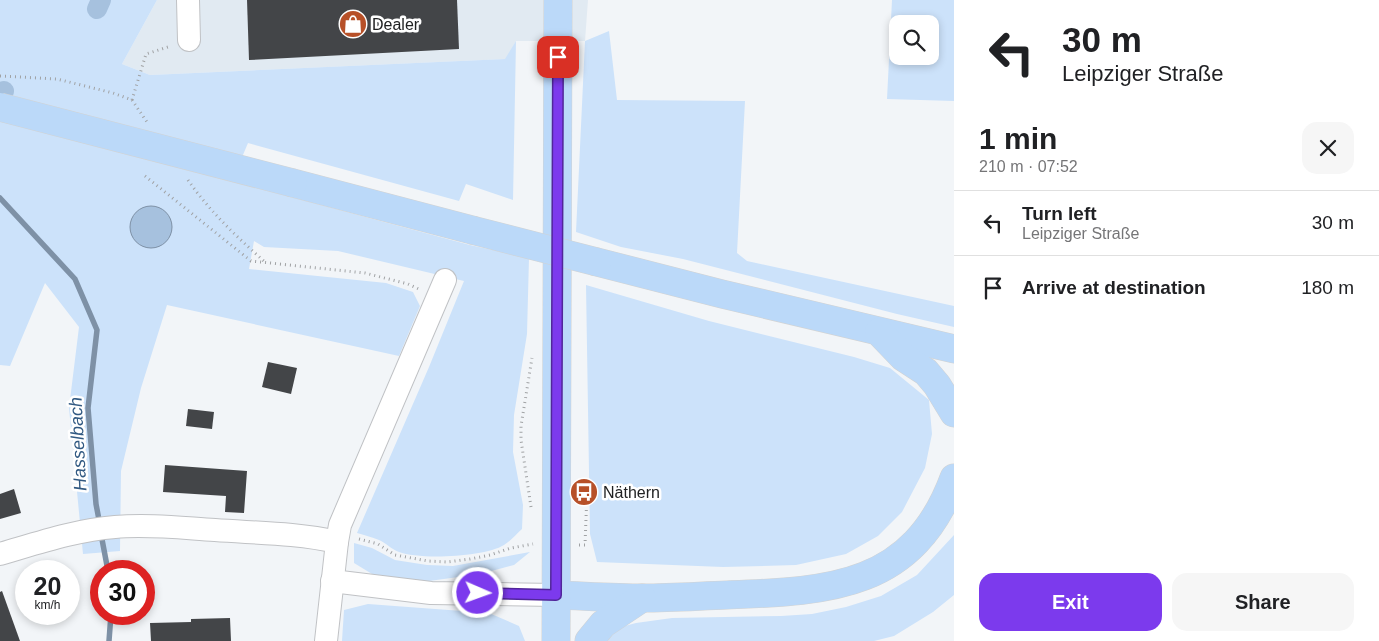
<!DOCTYPE html>
<meta charset="utf-8">
<style>
body{margin:0;font-family:Helvetica,sans-serif;background:#f6f6f6;color:#202124;height:100vh;display:flex;flex-direction:column;font-size:19px;white-space:nowrap}
*{box-sizing:border-box;margin:0}
p{font-size:16px;color:#757577}
.icon{flex:none;width:28px;height:28px;fill:none;stroke:currentColor;stroke-width:2;stroke-linecap:round;stroke-linejoin:round}
.map{position:relative;flex:1;overflow:hidden}
.details{display:flex;flex-direction:column;background:#fff;width:425px}
.details>*{flex:none}
.top-card{background:#fff;color:#202124;overflow:hidden}
.fabs{position:absolute;left:889px;top:15px;display:grid;gap:10px}
.fabs a{display:grid;place-items:center;width:50px;height:50px;border-radius:10px;background:#fff;box-shadow:0 2px 8px #0003;font-size:25px}
.speed{position:absolute;left:15px;top:560px;display:flex;gap:10px;font-size:25px;font-weight:700;text-align:center}
.speed>*{display:grid;place-content:center;width:65px;height:65px;border-radius:50%;background:#fff;box-shadow:0 2px 8px #0003;line-height:1}
.speed small{font-size:12px;font-weight:400}
.speed .limit{border:8px solid #d22;background:#fff;color:#111}
.pin{position:absolute;display:grid;place-items:center;width:42px;height:42px;color:#fff;margin:-21px;border-radius:10px;box-shadow:0 2px 8px #0006}
.me{position:absolute;width:55px;margin:-28px;rotate:92deg;stroke-linejoin:round;filter:drop-shadow(0 0 4px #0008)}
.turn{display:flex;align-items:center;gap:18px;height:105px;padding:0 25px;font-size:22px}
.turn .icon{width:65px;height:65px;stroke-width:2.5}
.turn b{display:block;font-size:35px;line-height:42px}
.round{display:grid;place-items:center;flex:none;width:52px;height:52px;border-radius:15px;background:#f6f6f6}
.summary{display:flex;align-items:center;justify-content:space-between;height:85px;padding:0 25px}
h1{font-size:30px;font-weight:600;line-height:38px}
.primary-button{display:flex;gap:10px;margin-top:auto;padding:10px 25px}
.primary-button a{flex:1;height:58px;border-radius:15px;background:#7c3aed;color:#fff;font-size:20px;font-weight:600;line-height:58px;text-align:center}
.primary-button a+a{background:#f6f6f6;color:#202124}
ul{padding:0;list-style:none}
li{display:flex;align-items:center;gap:15px;height:65px;padding:0 25px;border-top:1px solid #e0e0e0}
li div{flex:1}
li b{display:block;font-size:19px}
li em{font-style:normal}
main{display:flex;flex:1;min-height:0}
.map>svg:first-child{display:block}
.built{fill:#e1eaf2}
.green{fill:#cce2fa;fill-rule:evenodd}
.water{fill:#a6c1de;stroke:#7e91a6}
.lines{fill:none;stroke-linecap:round;stroke-linejoin:round}
.stream{stroke:#7e91a6;stroke-width:5.5}
.canal{stroke:#a6c1de;stroke-width:20}
.building{fill:#434548}
.minor-casing{stroke:#c0c2c5;stroke-width:24}
.major-casing{stroke:#d2d3d3;stroke-width:29}
.path{stroke:#a0a2a4;stroke-width:3;stroke-dasharray:1 4;stroke-linecap:butt}
.minor{stroke:#fff;stroke-width:22}
.major{stroke:#bbd9f9;stroke-width:28}
.major-bridge-casing{stroke:#d2d3d3;stroke-width:29;stroke-linecap:butt}
.major-bridge{stroke:#bbd9f9;stroke-width:28}
.route-casing{stroke:#51269a;stroke-width:12}
.route{stroke:#7c3aed;stroke-width:9}
.labels{text-anchor:middle;stroke-width:5;stroke-linejoin:round;paint-order:stroke}
.poi-label{font-size:16px;fill:#202122;stroke:#fff;text-anchor:start}
.water-label{font-size:18px;font-style:italic;fill:#315982;stroke:#fff}
</style>
<main>
<div class="map">
<svg width="954" height="641" viewBox="0 0 954 641">
<rect width="100%" height="100%" fill="#f2f5f8"/>
<polygon class="built" points="157,0 588,0 585,41 516,41 506,59 150,75 122,64"/>
<g class="green">
<path d="M 0,0 L 157,0 L 122,64 L 150,75 L 505,59 L 516,41 L 513,200 L 466,184 L 459,201 L 248,143 L 232,181 L 470,245 L 529,258 L 527,334 L 514,415 L 513,452 L 523,505 L 522,529 C 516,534 511,541 504,545 C 485,557 420,560 399,552 C 391,549 386,543 379,540 C 372,537 364,535 357,533 L 429,367 L 464,281 L 338,251 L 264,247 L 254,241 L 249,269 L 386,283 L 413,292 L 420,306 L 399,356 L 167,305 L 141,388 L 121,471 L 120,551 L 83,554 L 69,408 L 79,327 L 45,283 L 10,366 L 0,365 Z"/>
<path d="M 892,0 L 954,0 L 954,101 L 887,99 ZM 898,24 L 930,24 L 930,56 L 898,56 Z"/>
<polygon points="609,31 617,100 745,101 737,253 747,261 954,306 954,327 897,314 683,259 621,247 576,232 585,41"/>
<polygon points="586,285 709,321 854,357 890,368 929,400 932,434 925,468 902,512 878,536 846,554 796,565 723,567 597,562 590,534"/>
<polygon points="954,535 954,595 933,612 894,636 874,641 605,641 621,627 636,623 672,618 781,616 812,614 846,607 881,596 917,575"/>
<polygon points="354,543 372,548 395,560 427,565 453,566 530,552 514,565 480,574 422,582 377,577 354,563"/>
<polygon points="368,604 489,613 519,626 525,641 342,641 344,610"/>
</g>
<circle class="water" cx="151" cy="227" r="21"/>
<g class="lines">
<g class="stream">
<polyline points="0,198 75,279 97,330 88,408 96,504 100,525"/>
<polyline points="101,534 108,571"/>
<polyline points="109,641 111,614"/>
</g>
<g class="canal">
<polyline points="97,9 101,0"/>
<polyline points="0,93 4,91"/>
</g>
</g>
<g class="building">
<polygon points="247,0 457,0 459,49 249,60"/>
<polygon points="268,362 297,368 291,394 262,387"/>
<polygon points="188,409 214,412 212,429 186,426"/>
<polygon points="165,465 247,471 244,513 225,512 226,496 163,492"/>
<polygon points="14,489 21,513 0,519 0,494"/>
<polygon points="2,591 20,641 0,641 0,592"/>
<polygon points="230,618 231,641 151,641 150,623 191,622 191,619"/>
</g>
<g class="lines">
<defs>
<g id="minor">
<polyline points="188,0 189,40"/>
<path d="M 0,554 C 38,543 76,530 115,527 C 148,524 182,528 215,530 C 255,533 297,533 337,542"/>
<polyline points="332,581 431,593 556,595"/>
<polyline points="326,641 337,542 340,525 445,280"/>
</g>
<g id="major">
<polyline points="293,183 472,230"/>
<polyline points="597,262 722,294 954,349"/>
<polyline points="879,332 903,357 926,372 937,385 954,413"/>
<path d="M 556,595 C 585,596 614,598 643,598 C 671,598 699,596 727,595 C 828,591 913,589 954,478"/>
<polyline points="556,641 558,0"/>
<polyline points="589,641 603,624 642,598"/>
</g>
</defs>
<use href="#minor" class="minor-casing"/>
<use href="#major" class="major-casing"/>
<g class="path">
<polyline points="0,76 57,79 113,93 132,100 147,122"/>
<polyline points="132,100 146,54 171,46"/>
<polyline points="145,176 251,261 365,273 408,284 421,290"/>
<path d="M 188,180 C 210,212 237,237 266,263"/>
<polyline points="531,507 521,440 521,426 532,358"/>
<polyline points="359,539 378,544 395,555 428,561 447,562 470,559 490,555 511,548 533,544"/>
<polyline points="579,545 585,545 587,492"/>
</g>
<use href="#minor" class="minor"/>
<use href="#major" class="major"/>
<defs>
<g id="major-bridge">
<polyline points="0,107 293,183"/>
<polyline points="472,230 597,262"/>
</g>
</defs>
<use href="#major-bridge" class="major-bridge-casing"/>
<use href="#major-bridge" class="major-bridge"/>
</g>
<g class="lines">
<defs>
<polyline id="route" points="478,593 556,595 558,57"/>
</defs>
<use href="#route" class="route-casing"/>
<use href="#route" class="route"/>
</g>
<defs>
<symbol id="shop-disc" viewBox="-11 -11 22 22"><circle r="9.5" fill="#b75028" stroke="#fff"/><path d="M-5-2.5h2.3a2.7 3.5 0 0 1 5.4 0H5L5.5 6h-11ZM-1.5-2.5h3a1.5 2.3 0 0 0-3 0Z" fill="#fff"/></symbol>
<symbol id="bus-disc" viewBox="-11 -11 22 22"><circle r="9.5" fill="#b75028" stroke="#fff"/><path d="M-5-6H5V4H4V6H2V4H-2V6H-4V4H-5ZM-3.5-4V0h7V-4ZM-3.5 1.2v1.5H-2V1.2ZM2 1.2v1.5H3.5V1.2Z" fill="#fff"/></symbol>
</defs>
<g fill-rule="evenodd">
<use href="#shop-disc" x="337" y="8" width="32" height="32"/>
<use href="#bus-disc" x="568" y="476" width="32" height="32"/>
</g>
<g class="labels">
<g class="poi-label">
<text x="372" y="30">Dealer</text>
<text x="603" y="498">Näthern</text>
</g>
<g class="water-label">
<text transform="translate(78 444) rotate(-93)" y="6">Hasselbach</text>
</g>
</g>
</svg>
<div class="fabs">
<a><svg class="icon" aria-label="search" viewBox="0 0 24 24"><circle cx="10" cy="10" r="6"/><path d="M15 15l6 6"/></svg></a>
</div>
<div class="speed"><div>20<small>km/h</small></div><div class="limit">30</div></div>
<div class="pin" style="left:558px;top:57px;background:#d93025"><svg class="icon" aria-label="arrive" viewBox="0 0 24 24"><path d="M6 21V4h12l-3 4 3 4H6"/></svg></div>
<svg class="me" style="left:478px;top:593px" viewBox="-20 -20 40 40"><circle r="17" fill="#7c3aed" stroke="#fff" stroke-width="3"/><path d="M0-11L8 9 0 5-8 9z" fill="#fff"/></svg>
</div>
<section class="details">
<div class="top-card">
<div class="turn"><svg class="icon" aria-label="left" viewBox="0 0 24 24"><path d="M17 20v-9H6M10 6l-5 5 5 5"/></svg><div><b>30 m</b>Leipziger Straße</div></div>
</div>
<div class="summary"><div><h1>1 min</h1><p>210 m · 07:52</p></div><a class="round"><svg class="icon" aria-label="close" viewBox="0 0 24 24"><path d="M6 6l12 12M18 6L6 18"/></svg></a></div>
<ul>
<li><svg class="icon" aria-label="left" viewBox="0 0 24 24"><path d="M17 20v-9H6M10 6l-5 5 5 5"/></svg><div><b>Turn left</b><p>Leipziger Straße</p></div><em>30 m</em></li>
<li><svg class="icon" aria-label="arrive" viewBox="0 0 24 24"><path d="M6 21V4h12l-3 4 3 4H6"/></svg><div><b>Arrive at destination</b></div><em>180 m</em></li>
</ul>
<div class="primary-button"><a>Exit</a><a>Share</a></div>
</section>
</main>
